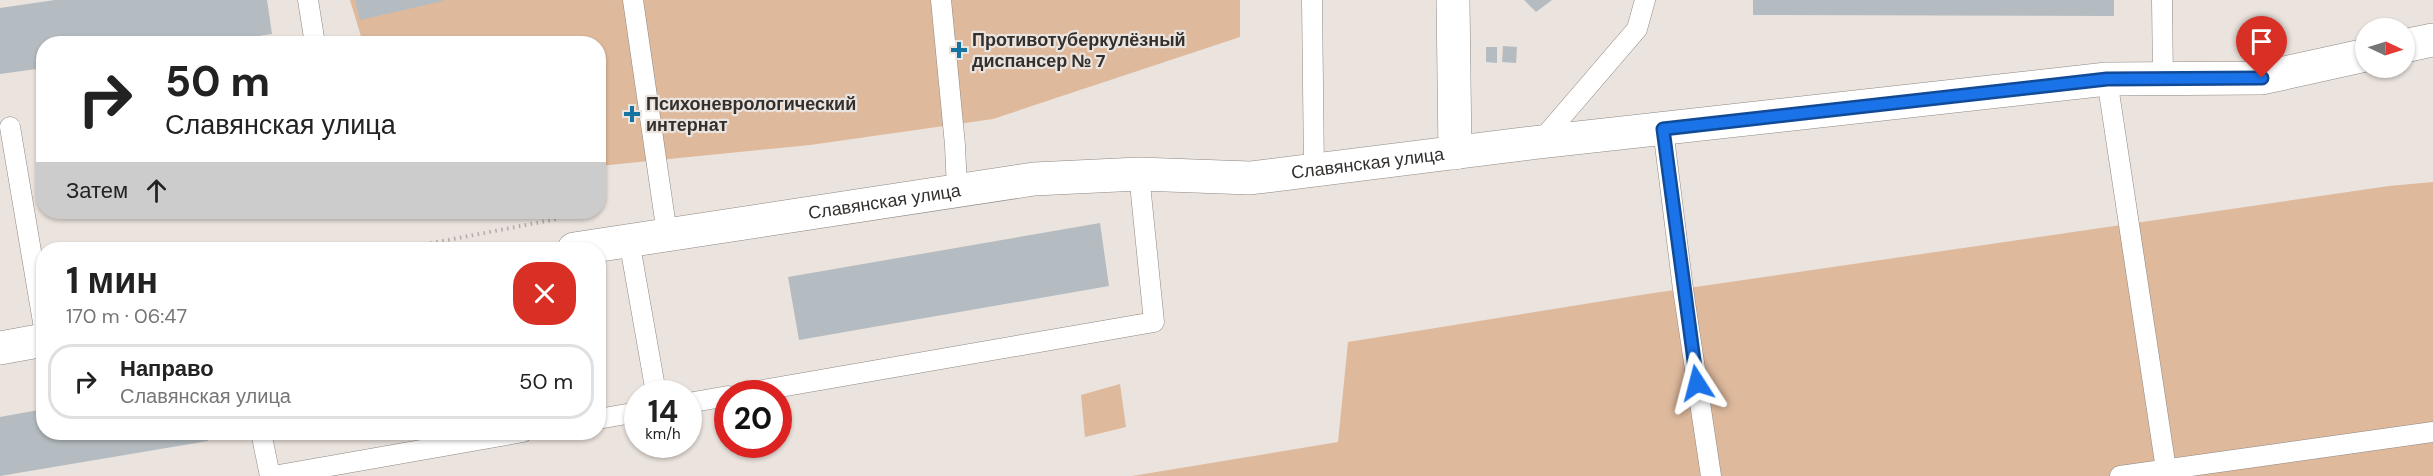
<!DOCTYPE html>
<html lang="ru">
<meta charset="utf-8">
<style>
body{margin:0;font-family:"DM Sans",sans-serif;background:#f6f6f6;color:#222;height:100vh;display:flex;flex-direction:column;font-size:22px;white-space:nowrap}
*{box-sizing:border-box;margin:0}
p{font-size:20px;color:#767676}
.icon{flex:none;width:33px;height:33px;fill:none;stroke:currentColor;stroke-width:2;stroke-linecap:round;stroke-linejoin:round}
.map{position:relative;flex:1;overflow:hidden}
.details{position:absolute;left:36px;top:242px;width:570px;height:198px;display:flex;flex-direction:column;background:#fff;border-radius:24px;box-shadow:0 2px 4px #0004}
.details>*{flex:none}
.banner{position:absolute;left:36px;top:36px;width:570px;height:183px;border-radius:24px;box-shadow:0 2px 4px #0004;background:#fff;color:#222;overflow:hidden}
.needle{width:39px;rotate:94deg}
.controls{position:absolute;left:2355px;top:18px;display:grid;gap:12px}
.controls a{display:grid;place-items:center;width:60px;height:60px;border-radius:50%;background:#fff;box-shadow:0 2px 4px #0004;font-size:30px}
.speed{position:absolute;left:624px;top:380px;display:flex;gap:12px;font-size:30px;font-weight:700;text-align:center}
.speed>*{display:grid;place-content:center;width:78px;height:78px;border-radius:50%;background:#fff;box-shadow:0 2px 4px #0004;line-height:1}
.speed small{font-size:15px;font-weight:400}
.speed .limit{border:9px solid #d22;background:#fff;color:#111}
.pin{position:absolute;display:grid;place-items:center;width:51px;height:51px;color:#fff;margin:-62px -26px;border-radius:50% 50% 50% 0;rotate:-45deg;box-shadow:0 0 6px #0007}
.pin .icon{rotate:45deg}
.me{position:absolute;width:66px;margin:-33px;rotate:351deg;stroke-linejoin:round;filter:drop-shadow(0 0 4px #0008)}
.turn{display:flex;align-items:center;gap:21px;height:126px;padding:0 30px;font-size:27px}
.turn .icon{width:78px;height:78px;stroke-width:2.5}
.turn b{display:block;font-size:42px;line-height:51px}
.then{display:flex;align-items:center;height:57px;padding:0 30px;background:#0003;gap:12px;font-size:22px}
.round{display:grid;place-items:center;flex:none;width:63px;height:63px;border-radius:24px;background:#f6f6f6}
.summary{display:flex;align-items:center;justify-content:space-between;height:102px;padding:0 30px}
h1{font-size:36px;font-weight:700;line-height:45px}
ul{padding:0;list-style:none}
li{display:flex;align-items:center;gap:18px;height:75px;margin:0 12px 9px;padding:0 18px;border:3px solid #e0e0e0;border-radius:24px}
li div{flex:1}
li b{display:block;font-size:22px}
li em{font-style:normal}
.map>svg:first-child{display:block}
.green{fill:#deb99c}
.building{fill:#b4bcc1}
.lines{fill:none;stroke-linecap:round;stroke-linejoin:round}
.service-casing{stroke:#8e8782;stroke-width:21}
.minor-casing{stroke:#8e8782;stroke-width:34}
.path{stroke:#b2aba7;stroke-width:4;stroke-dasharray:1.5 4.5;stroke-linecap:butt}
.service{stroke:#fff;stroke-width:20}
.minor{stroke:#fff;stroke-width:33}
.route-casing{stroke:#114b97;stroke-width:15}
.route{stroke:#1a73e8;stroke-width:10}
.poi-dot{fill:#1773a1;stroke:#ebe3dd;stroke-width:2}
.labels{text-anchor:middle;stroke-width:4.5;stroke-linejoin:round;paint-order:stroke}
.poi-label{font-size:18px;font-weight:bold;fill:#322f2d;stroke:#ebe3dd;text-anchor:start}
.street-label{font-size:18px;fill:#322f2d;stroke:#ebe3dd}
</style>
<div class="map">
<svg width="2433" height="476" viewBox="0 0 2433 476">
<rect width="100%" height="100%" fill="#ebe3dd"/>
<g class="green">
<polygon points="350,0 1240,0 1240,37 993,119 810,145 599,166 598,44 363,43"/>
<polygon points="2433,182 2433,476 1132,476 1338,442 1348,342 1647,294 2389,186"/>
<polygon points="1120,384 1126,427 1085,437 1081,395"/>
</g>
<g class="building">
<polygon points="55,0 267,0 272,34 209,44 44,44 44,68 0,74 0,8"/>
<polygon points="355,0 443,0 443,1 360,20"/>
<polygon points="1524,0 1552,0 1536,12"/>
<polygon points="1753,0 2114,0 2114,16 1753,15"/>
<polygon points="1503,46 1517,47 1516,63 1502,62"/>
<polygon points="1486,47 1497,47 1497,63 1486,62"/>
<polygon points="1100,223 1109,286 799,340 788,277"/>
<polygon points="44,409 44,432 207,432 208,441 0,476 0,417"/>
</g>
<g class="lines">
<defs>
<g id="service">
<polyline points="308,0 315,44"/>
<polyline points="633,0 667,234"/>
<polyline points="941,0 955,145 957,190"/>
<polyline points="1312,0 1314,170"/>
<polyline points="2162,0 2163,79"/>
<polyline points="2107,79 2167,476"/>
<polyline points="10,127 44,328"/>
<polyline points="1663,129 1683,289 1711,476"/>
<polyline points="1540,142 1637,29 1645,0"/>
<polyline points="629,240 656,393"/>
<polyline points="746,393 1154,322 1139,174"/>
<polyline points="688,403 728,396"/>
<polyline points="598,419 638,412"/>
<polyline points="261,432 270,476"/>
<polyline points="273,476 523,432"/>
<polyline points="2120,476 2433,432"/>
</g>
<g id="minor">
<polyline points="1453,0 1455,153"/>
<polyline points="2404,46 2433,40"/>
<path id="s1" d="M 574,249 L 1034,179 L 1139,174 L 1250,178 L 1540,142 L 2107,79 L 2262,78 L 2366,55"/>
<polyline points="0,348 44,340"/>
</g>
</defs>
<use href="#service" class="service-casing"/>
<use href="#minor" class="minor-casing"/>
<polyline class="path" points="401,249 557,219"/>
<use href="#service" class="service"/>
<use href="#minor" class="minor"/>
</g>
<g class="lines">
<defs>
<polyline id="route" points="1697,383 1663,129 2107,79 2262,78"/>
</defs>
<use href="#route" class="route-casing"/>
<use href="#route" class="route"/>
</g>
<g class="poi-dot">
<path d="M956 41h6v6h6v6h-6v6h-6v-6h-6v-6h6z"/>
<path d="M629 105h6v6h6v6h-6v6h-6v-6h-6v-6h6z"/>
</g>
<g class="labels">
<g class="poi-label">
<text x="972" y="46">Противотуберкулёзный<tspan x="972" dy="21">диспансер № 7</tspan></text>
<text x="646" y="110">Психоневрологический<tspan x="646" dy="21">интернат</tspan></text>
</g>
<g class="street-label">
<text dy="6" stroke="none"><textPath href="#s1" startOffset="800">Славянская улица</textPath></text>
<text dy="6" stroke="none"><textPath href="#s1" startOffset="314">Славянская улица</textPath></text>
</g>
</g>
</svg>
<div class="controls">
<a><svg class="needle" viewBox="-14 -14 28 28"><path d="M0-13l5 13h-10z" fill="#e53935"/><path d="M0 13l5-13h-10z" fill="#767676"/></svg></a>
</div>
<div class="speed"><div>14<small>km/h</small></div><div class="limit">20</div></div>
<div class="pin" style="left:2262px;top:78px;background:#d93025"><svg class="icon" aria-label="arrive" viewBox="0 0 24 24"><path d="M6 21V4h12l-3 4 3 4H6"/></svg></div>
<svg class="me" style="left:1697px;top:383px" viewBox="-20 -20 40 40"><path d="M0-17L14 15 0 8-14 15z" fill="#1a73e8" stroke="#fff" stroke-width="4"/></svg>
<div class="banner">
<div class="turn"><svg class="icon" aria-label="right" viewBox="0 0 24 24"><path d="M7 20v-9h11M14 6l5 5-5 5"/></svg><div><b>50 m</b>Славянская улица</div></div>
<div class="then">Затем<svg class="icon" aria-label="ahead" viewBox="0 0 24 24"><path d="M12 20V5M6 11l6-6 6 6"/></svg></div>
</div>
<section class="details">
<div class="summary"><div><h1>1 мин</h1><p>170 m · 06:47</p></div><a class="round" style="background:#d93025;color:#fff"><svg class="icon" aria-label="close" viewBox="0 0 24 24"><path d="M6 6l12 12M18 6L6 18"/></svg></a></div>
<ul>
<li><svg class="icon" aria-label="right" viewBox="0 0 24 24"><path d="M7 20v-9h11M14 6l5 5-5 5"/></svg><div><b>Направо</b><p>Славянская улица</p></div><em>50 m</em></li>
</ul>
</section>
</div>
